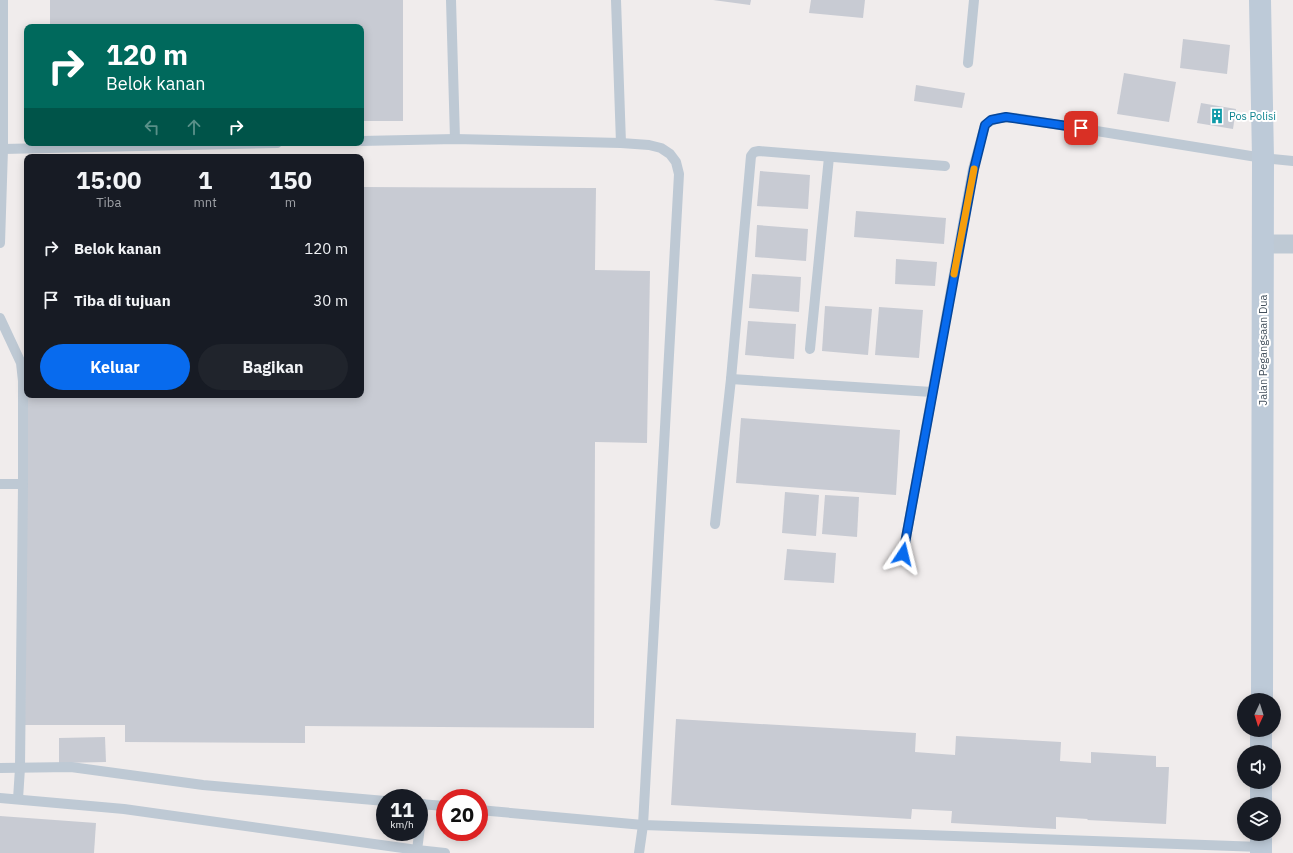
<!DOCTYPE html>
<html lang="id">
<style>
body{margin:0;font-family:"IBM Plex Sans",sans-serif;background:#20242c;color:#f1f3f6;height:100vh;display:flex;flex-direction:column;font-size:15px;white-space:nowrap}
*{box-sizing:border-box;margin:0}
p{font-size:13px;color:#9ea1a6}
.icon{flex:none;width:22px;height:22px;fill:none;stroke:currentColor;stroke-width:2;stroke-linecap:round;stroke-linejoin:round}
.map{position:relative;flex:1;overflow:hidden}
.sheet{position:absolute;left:24px;top:154px;width:340px;height:244px;display:flex;flex-direction:column;background:#171b24;border-radius:8px;box-shadow:0 2px 10px #0003}
.sheet>*{flex:none}
.top-card{position:absolute;left:24px;top:24px;width:340px;height:122px;border-radius:8px;box-shadow:0 2px 10px #0003;background:#00695c;color:#fff;overflow:hidden}
.needle{width:26px;rotate:184deg}
.controls{position:absolute;left:1237px;top:693px;display:grid;gap:8px}
.controls a{display:grid;place-items:center;width:44px;height:44px;border-radius:50%;background:#171b24;box-shadow:0 2px 10px #0003;font-size:20px}
.speed{position:absolute;left:376px;top:789px;display:flex;gap:8px;font-size:20px;font-weight:700;text-align:center}
.speed>*{display:grid;place-content:center;width:52px;height:52px;border-radius:50%;background:#171b24;box-shadow:0 2px 10px #0003;line-height:1}
.speed small{font-size:10px;font-weight:400}
.speed .limit{border:6px solid #d22;background:#fff;color:#111}
.pin{position:absolute;display:grid;place-items:center;width:34px;height:34px;color:#fff;margin:-17px;border-radius:8px;box-shadow:0 2px 6px #0006}
.me{position:absolute;width:44px;margin:-22px;rotate:10deg;stroke-linejoin:round;filter:drop-shadow(0 0 3px #0008)}
.turn{display:flex;align-items:center;gap:14px;height:84px;padding:0 16px;font-size:18px}
.turn .icon{width:52px;height:52px;stroke-width:2.5}
.turn b{display:block;font-size:28px;line-height:34px}
.lanes{display:flex;align-items:center;height:38px;padding:0 16px;background:#0003;justify-content:center;gap:20px;direction:ltr}
.lanes .off{opacity:.35}
.eta{display:flex;justify-content:space-evenly;align-items:center;height:68px;text-align:center}
.eta b{font-size:24px;font-weight:800;line-height:28px}
.button{display:flex;gap:8px;margin-top:auto;padding:8px 16px}
.button a{flex:1;height:46px;border-radius:24px;background:#086bee;color:#fff;font-size:16px;font-weight:800;line-height:46px;text-align:center}
.button a+a{background:#20242c;color:#f1f3f6}
ul{padding:0;list-style:none}
li{display:flex;align-items:center;gap:12px;height:52px;padding:0 16px}
li div{flex:1}
li b{display:block;font-size:15px}
li em{font-style:normal}
.map>svg:first-child{display:block}
.building{fill:#c8cbd3}
.lines{fill:none;stroke-linecap:round;stroke-linejoin:round}
.service{stroke:#bec9d4;stroke-width:10}
.minor{stroke:#bec9d4;stroke-width:19}
.secondary{stroke:#bdcad8;stroke-width:22}
.route-casing{stroke:#05469b;stroke-width:10}
.route{stroke:#086bee;stroke-width:7}
.slow{stroke:#f59e0b;stroke-width:7}
.labels{text-anchor:middle;stroke-width:4;stroke-linejoin:round;paint-order:stroke}
.culture-label{font-size:11px;fill:#0d838f;stroke:#fff;text-anchor:start}
.street-label{font-size:11px;fill:#43505c;stroke:#fff}
</style>
<div class="map">
<svg width="1293" height="853" viewBox="0 0 1293 853">
<rect width="100%" height="100%" fill="#f0ecec"/>
<g class="building">
<polygon points="50,0 403,0 403,121 361,121 361,27 50,27"/>
<polygon points="713,0 751,0 750,5"/>
<polygon points="811,0 865,0 863,18 809,13"/>
<polygon points="1183,39 1230,45 1227,74 1180,68"/>
<polygon points="1124,73 1176,82 1169,122 1117,114"/>
<polygon points="916,85 965,93 962,108 914,101"/>
<polygon points="1201,103 1236,109 1233,129 1197,123"/>
<polygon points="760,171 810,175 808,209 757,206"/>
<polygon points="361,187 596,188 595,270 650,271 647,443 595,442 594,728 305,726 305,743 125,742 125,725 25,725 26,395 361,395"/>
<polygon points="856,211 946,218 944,244 854,237"/>
<polygon points="757,225 808,229 806,261 755,257"/>
<polygon points="896,259 937,262 935,286 895,284"/>
<polygon points="752,274 801,277 799,312 749,308"/>
<polygon points="825,306 872,309 868,355 822,351"/>
<polygon points="879,307 923,310 919,358 875,355"/>
<polygon points="748,321 796,324 794,359 745,355"/>
<polygon points="741,418 900,430 896,495 736,483"/>
<polygon points="785,492 819,495 816,536 782,533"/>
<polygon points="825,495 859,497 857,537 822,534"/>
<polygon points="787,549 836,553 834,583 784,580"/>
<polygon points="676,719 916,733 915,752 955,755 956,736 1061,742 1060,761 1091,763 1091,752 1156,756 1156,767 1169,767 1166,824 1087,820 1088,819 1056,817 1056,829 951,823 952,811 912,809 911,819 671,805"/>
<polygon points="105,737 106,762 59,763 59,738"/>
<polygon points="0,816 96,823 94,853 0,853"/>
</g>
<g class="lines">
<g class="service">
<polyline points="451,0 455,139"/>
<polyline points="616,0 621,143"/>
<polyline points="968,63 974,0"/>
<polyline points="361,141 455,139 621,143 649,145 661,148 670,154 676,162 679,174 643,825 639,853"/>
<polyline points="3,149 277,143"/>
<polyline points="0,243 3,149 3,0"/>
<polyline points="0,318 21,363 23,381 23,484 20,768 18,799"/>
<polyline points="810,349 829,157"/>
<polyline points="731,379 932,392"/>
<polyline points="0,484 23,484"/>
<polyline points="715,524 731,379 751,156 754,152 759,151 945,166"/>
<path d="M 903,554 L 973,169 L 985,125 C 994,117 1004,117 1016,118 L 1263,158 L 1293,161"/>
<polyline points="0,768 71,767 203,785 385,801"/>
<polyline points="0,798 124,809 417,850 445,853"/>
<polyline points="419,804 445,806"/>
<polyline points="479,810 643,825 1261,847"/>
<polyline points="417,850 423,804"/>
</g>
<polyline class="minor" points="1263,244 1293,244"/>
<g class="secondary">
<polyline points="1260,0 1263,158 1262,700"/>
<polyline points="1261,752 1261,730"/>
<polyline points="1261,804 1261,782"/>
<polyline points="1261,853 1261,834"/>
</g>
</g>
<g class="lines">
<defs>
<polyline id="route" points="903,554 974,169 985,125 991,120 1006,117 1081,128"/>
</defs>
<use href="#route" class="route-casing"/>
<use href="#route" class="route"/>
<polyline class="slow" points="954,274 974,169"/>
</g>
<defs>
<symbol id="building-bare" viewBox="-9 -9 18 18"><path d="M-4-6H4V6H1V3H-1V6H-4ZM-2.5-4.3h1.7v1.8h-1.7ZM.8-4.3h1.7v1.8H.8ZM-2.5-1h1.7V.8h-1.7ZM.8-1h1.7V.8H.8Z" fill="#0f9aa8" stroke="#fff" stroke-width="2.5" paint-order="stroke"/></symbol>
</defs>
<g fill-rule="evenodd">
<use href="#building-bare" x="1206" y="105" width="22" height="22"/>
</g>
<g class="labels">
<g class="culture-label">
<text x="1229" y="120">Pos Polisi</text>
</g>
<g class="street-label">
<text transform="translate(1263 350) rotate(-90)" y="4">Jalan Pegangsaan Dua</text>
</g>
</g>
</svg>
<div class="controls">
<a><svg class="needle" viewBox="-14 -14 28 28"><path d="M0-13l5 13h-10z" fill="#e53935"/><path d="M0 13l5-13h-10z" fill="#9ea1a6"/></svg></a>
<a><svg class="icon" aria-label="sound" viewBox="0 0 24 24"><path d="M4 9h4l5-4v14l-5-4H4zM17 9q2 3 0 6"/></svg></a>
<a><svg class="icon" aria-label="layers" viewBox="0 0 24 24"><path d="M12 4l9 5-9 5-9-5zM3 14l9 5 9-5"/></svg></a>
</div>
<div class="speed"><div>11<small>km/h</small></div><div class="limit">20</div></div>
<div class="pin" style="left:1081px;top:128px;background:#d93025"><svg class="icon" aria-label="arrive" viewBox="0 0 24 24"><path d="M6 21V4h12l-3 4 3 4H6"/></svg></div>
<svg class="me" style="left:903px;top:554px" viewBox="-20 -20 40 40"><path d="M0-17L14 15 0 8-14 15z" fill="#086bee" stroke="#fff" stroke-width="4"/></svg>
<div class="top-card">
<div class="turn"><svg class="icon" aria-label="right" viewBox="0 0 24 24"><path d="M7 20v-9h11M14 6l5 5-5 5"/></svg><div><b>120 m</b>Belok kanan</div></div>
<div class="lanes"><svg class="icon off" aria-label="left" viewBox="0 0 24 24"><path d="M17 20v-9H6M10 6l-5 5 5 5"/></svg><svg class="icon off" aria-label="ahead" viewBox="0 0 24 24"><path d="M12 20V5M6 11l6-6 6 6"/></svg><svg class="icon" aria-label="right" viewBox="0 0 24 24"><path d="M7 20v-9h11M14 6l5 5-5 5"/></svg></div>
</div>
<section class="sheet">
<div class="eta">
<div><b>15:00</b><p>Tiba</p></div>
<div><b>1</b><p>mnt</p></div>
<div><b>150</b><p>m</p></div>
</div>
<ul>
<li><svg class="icon" aria-label="right" viewBox="0 0 24 24"><path d="M7 20v-9h11M14 6l5 5-5 5"/></svg><div><b>Belok kanan</b></div><em>120 m</em></li>
<li><svg class="icon" aria-label="arrive" viewBox="0 0 24 24"><path d="M6 21V4h12l-3 4 3 4H6"/></svg><div><b>Tiba di tujuan</b></div><em>30 m</em></li>
</ul>
<div class="button"><a>Keluar</a><a>Bagikan</a></div>
</section>
</div>
